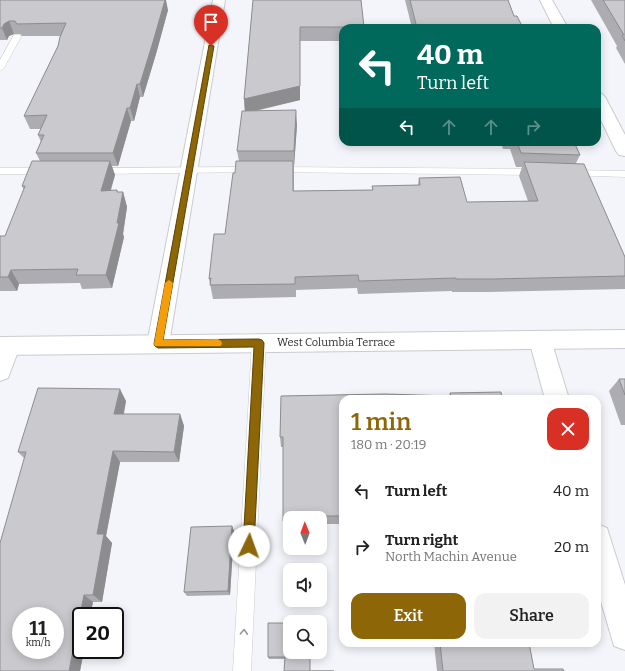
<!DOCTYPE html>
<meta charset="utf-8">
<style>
body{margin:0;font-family:Bitter,serif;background:#f2f2f2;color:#222;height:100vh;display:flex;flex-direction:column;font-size:15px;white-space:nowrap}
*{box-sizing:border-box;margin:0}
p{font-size:13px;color:#767676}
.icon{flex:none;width:22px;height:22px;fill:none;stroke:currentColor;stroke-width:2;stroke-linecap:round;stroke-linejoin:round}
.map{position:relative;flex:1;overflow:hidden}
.sheet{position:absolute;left:339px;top:395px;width:262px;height:252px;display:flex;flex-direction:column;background:#fff;border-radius:12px;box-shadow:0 2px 10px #0003}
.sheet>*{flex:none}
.hud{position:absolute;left:339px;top:24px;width:262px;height:122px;border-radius:12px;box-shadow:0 2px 10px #0003;background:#00695c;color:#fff;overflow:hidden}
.needle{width:26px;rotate:359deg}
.controls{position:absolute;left:283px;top:511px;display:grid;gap:8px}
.controls a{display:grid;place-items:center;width:44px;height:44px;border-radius:8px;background:#fff;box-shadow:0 2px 10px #0003;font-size:20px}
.speed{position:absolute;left:12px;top:607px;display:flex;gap:8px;font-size:20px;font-weight:700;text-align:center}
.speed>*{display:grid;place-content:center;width:52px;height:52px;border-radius:50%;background:#fff;box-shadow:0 2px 10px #0003;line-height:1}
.speed small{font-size:10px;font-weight:400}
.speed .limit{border:2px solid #111;border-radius:6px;background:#fff;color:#111}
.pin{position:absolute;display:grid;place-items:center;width:34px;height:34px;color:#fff;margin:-41px -17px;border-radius:50% 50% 50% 0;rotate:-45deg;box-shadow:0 0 4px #0007}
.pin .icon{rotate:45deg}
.me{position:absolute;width:44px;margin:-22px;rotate:3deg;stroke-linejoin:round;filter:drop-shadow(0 0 3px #0008)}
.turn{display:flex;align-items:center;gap:14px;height:84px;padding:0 12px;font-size:18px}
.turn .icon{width:52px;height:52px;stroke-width:2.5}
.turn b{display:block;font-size:28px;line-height:34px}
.lanes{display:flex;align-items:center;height:38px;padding:0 12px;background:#0003;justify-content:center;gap:20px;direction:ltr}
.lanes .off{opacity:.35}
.round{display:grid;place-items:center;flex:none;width:42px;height:42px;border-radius:12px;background:#f2f2f2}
.summary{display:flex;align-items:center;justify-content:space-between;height:68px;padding:0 12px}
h1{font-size:24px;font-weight:600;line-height:30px;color:#8c6607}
.action{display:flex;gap:8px;margin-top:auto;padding:8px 12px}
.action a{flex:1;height:46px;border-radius:12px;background:#8c6607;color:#fff;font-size:16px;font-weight:600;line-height:46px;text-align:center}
.action a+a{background:#f2f2f2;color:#222}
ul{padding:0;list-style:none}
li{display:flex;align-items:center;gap:12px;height:56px;padding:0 12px}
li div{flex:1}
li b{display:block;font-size:15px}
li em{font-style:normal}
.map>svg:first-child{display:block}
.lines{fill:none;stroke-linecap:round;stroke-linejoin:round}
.lane-casing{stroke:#cacbcf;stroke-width:1}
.street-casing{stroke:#cacbcf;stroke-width:2}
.secondary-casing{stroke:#cacbcf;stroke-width:2}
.lane{fill:#fff;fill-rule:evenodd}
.street{fill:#fff;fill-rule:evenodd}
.secondary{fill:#fff;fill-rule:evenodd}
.wall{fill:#adadb1}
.shaded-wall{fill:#8d8d90}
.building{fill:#c9c9ce;stroke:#8d8d90;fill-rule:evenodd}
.oneway{stroke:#969798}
.route{fill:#8c6607;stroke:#5b4205}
.slow{fill:#f59e0b}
.labels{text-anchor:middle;stroke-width:4;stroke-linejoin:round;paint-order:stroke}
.street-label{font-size:11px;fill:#2e2f30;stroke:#fff}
</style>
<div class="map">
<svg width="625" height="671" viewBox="0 0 625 671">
<rect width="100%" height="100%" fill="#f4f5fa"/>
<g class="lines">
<defs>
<g id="lane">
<polygon points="14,35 20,35 21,37 4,68 0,71 0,60"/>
<polygon points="252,167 257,170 256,172 96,174 91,171 96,168"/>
<polygon points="276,167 538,169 543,172 538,175 272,172 271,170"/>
<polygon points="0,168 46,168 51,171 46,174 0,174"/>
<polygon points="570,170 625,171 625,177 566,175 565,173 566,171"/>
<polygon points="259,338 264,339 266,343 251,671 233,671 252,343 254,339"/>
</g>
<g id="street">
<polygon points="213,0 225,0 169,344 166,350 158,353 150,350 147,344"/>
<polygon points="540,0 552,0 568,28 554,28"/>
<polygon points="597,92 602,94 605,97 625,135 625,156 619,155 616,151 597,112"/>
<polygon points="540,331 548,334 551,340 569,399 545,399 529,340 532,334"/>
<polygon points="9,337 17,340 20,346 8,378 0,381 0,342 1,340"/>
<polygon points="597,524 607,528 625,585 625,650 614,646 597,588"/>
</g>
<polygon id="secondary" points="625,330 625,348 0,355 0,337"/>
</defs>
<use href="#lane" class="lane-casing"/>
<use href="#street" class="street-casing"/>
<use href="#secondary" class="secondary-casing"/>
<use href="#lane" class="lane"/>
<use href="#street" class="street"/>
<use href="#secondary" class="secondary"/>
</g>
<g class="wall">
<polygon points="0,0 168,10 156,54 143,97 140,97 134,121 131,121 118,166 112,166 115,175 111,190 118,192 123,192 127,207 123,234 124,237 112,288 82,289 80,283 19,284 17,291 0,291 0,236 5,236 24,190 22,186 40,161 36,153 41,142 38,135 41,129 30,129 24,116 58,46 60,36 22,36 20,34 14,34 9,36 7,40 0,40"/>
<polygon points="253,0 361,0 364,28 343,28 343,41 300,41 300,100 256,111 297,125 294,166 294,191 372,190 372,186 418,185 419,178 467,202 528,201 519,176 522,167 516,167 510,149 503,149 501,142 574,142 580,155 576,163 625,257 625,289 488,292 452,292 452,291 358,294 357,288 296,290 296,297 213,299 209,279 225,234 235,173 239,161 237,151 245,111 244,99"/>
<polygon points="405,0 508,0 514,16 523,28 412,28"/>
<polygon points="591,0 625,0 625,64 616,48 617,46"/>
<polygon points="619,379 625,379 625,425 621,425 609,391"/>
<polygon points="501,392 502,399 343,399 343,524 326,524 325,528 320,528 320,518 290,518 290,529 284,529 283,521 283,447 281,447 280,437 281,396 385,394 449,396 450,393"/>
<polygon points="126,401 124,414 180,414 184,426 179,462 120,462 106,536 112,543 102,602 93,602 90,616 81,616 81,650 84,650 80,671 24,458 18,452"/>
<polygon points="232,526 234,531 230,595 187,596 184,592"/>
<polygon points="268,623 310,671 284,671 285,659 269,659 268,657"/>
<polygon points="434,643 529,643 534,669 564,671 437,671"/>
</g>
<g class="shaded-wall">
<polygon points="165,0 166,0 168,10 156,54 143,97 140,84"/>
<polygon points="9,21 14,34 9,36 7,40 2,28 4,24"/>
<polygon points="300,27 300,100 245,113 244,99"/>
<polygon points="137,84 140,97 134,121 130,108"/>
<polygon points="127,108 131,121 118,166 113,153"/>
<polygon points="296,110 297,125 294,166 294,151"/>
<polygon points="110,161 115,175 106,205 101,191"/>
<polygon points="117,190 121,202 123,192 127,207 123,234 124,237 112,288 106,275 117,223"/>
<polygon points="11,270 19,284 17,291 8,277"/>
<polygon points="120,389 126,401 121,426 114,414"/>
<polygon points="180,414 184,426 179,462 174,452"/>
<polygon points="113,451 120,462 106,536 112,543 102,602 93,595 97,534"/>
<polygon points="232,526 234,531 230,595 228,591"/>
<polygon points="84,595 93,602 90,616 81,616 81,650 84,650 80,671 69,671"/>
</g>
<g class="building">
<polygon points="0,0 165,0 153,42 140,84 137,84 130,108 127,108 113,153 36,153 44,135 38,135 47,115 24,116 58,46 60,37 66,23 17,24 15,21 9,21 4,24 2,28 0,28"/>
<polygon points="253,0 361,0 364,27 300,27 300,86 244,99"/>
<polygon points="410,0 508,0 514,16 517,16 523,28 417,28"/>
<polygon points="603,0 625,0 625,41 622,35 624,35"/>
<polygon points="296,110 294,151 237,151 242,111"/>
<polygon points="517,142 574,142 580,155 521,153"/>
<polygon points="32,161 110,161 101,191 117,190 117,192 123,192 117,223 119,223 106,275 76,275 78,269 11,270 8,277 0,277 0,236 5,236 25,186 22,186"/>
<polygon points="236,161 293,161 293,191 373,190 372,186 420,185 419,178 460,177 467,202 538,201 524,162 584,164 625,257 625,276 493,279 456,279 456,278 359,281 358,275 295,277 295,284 210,285 211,278 209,279 214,234 225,234 233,173 235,173"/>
<polygon points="619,379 625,379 625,395"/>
<path d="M 38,388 L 120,389 L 114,414 L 180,414 L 174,452 L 113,451 L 97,534 L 104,534 L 93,595 L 84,595 L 69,671 L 0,671 L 0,543 L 26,452 L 18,452 ZM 21,616 L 55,616 L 55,650 L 21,650 Z"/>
<polygon points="501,392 502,399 343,399 343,516 326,516 326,520 320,520 320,518 290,518 290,521 283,521 283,437 280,437 281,396 385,394 451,396 450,393"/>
<polygon points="232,526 228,591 184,592 191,527"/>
<polygon points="268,623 290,623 290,652 310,652 310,671 334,671 284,671 285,657 268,657"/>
<polygon points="440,643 529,643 534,669 563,669 564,671 443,671"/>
</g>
<defs><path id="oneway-chevron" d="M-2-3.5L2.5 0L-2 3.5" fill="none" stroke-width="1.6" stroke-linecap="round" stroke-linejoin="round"/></defs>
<use class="oneway" href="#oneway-chevron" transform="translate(244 632) rotate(-87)"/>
<polygon class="route" points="209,45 214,46 163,340 259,339 262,340 264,343 254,546 253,550 249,552 245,550 243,546 254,347 158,348 155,346 154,344"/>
<polygon class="slow" points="169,280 173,283 163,340 218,339 221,341 222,343 221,346 155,346 154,344 165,283"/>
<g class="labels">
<g class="street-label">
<text x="336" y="346">West Columbia Terrace</text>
</g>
</g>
</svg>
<div class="controls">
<a><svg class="needle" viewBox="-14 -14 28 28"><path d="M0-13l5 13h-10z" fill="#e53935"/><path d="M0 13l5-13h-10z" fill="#767676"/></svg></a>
<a><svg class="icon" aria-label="sound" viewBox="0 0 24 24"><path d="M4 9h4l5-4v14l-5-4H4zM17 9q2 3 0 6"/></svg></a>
<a><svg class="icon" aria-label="search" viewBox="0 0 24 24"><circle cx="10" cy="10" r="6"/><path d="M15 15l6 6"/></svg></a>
</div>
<div class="speed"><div>11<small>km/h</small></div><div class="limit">20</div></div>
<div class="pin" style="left:211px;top:46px;background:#d93025"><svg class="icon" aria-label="arrive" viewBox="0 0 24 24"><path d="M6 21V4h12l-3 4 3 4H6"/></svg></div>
<svg class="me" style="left:249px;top:546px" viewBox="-20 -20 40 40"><circle r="19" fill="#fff"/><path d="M0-13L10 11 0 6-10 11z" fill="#8c6607"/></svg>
<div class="hud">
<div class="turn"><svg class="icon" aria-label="left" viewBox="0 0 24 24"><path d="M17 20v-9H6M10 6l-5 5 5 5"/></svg><div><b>40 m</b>Turn left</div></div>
<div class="lanes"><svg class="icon" aria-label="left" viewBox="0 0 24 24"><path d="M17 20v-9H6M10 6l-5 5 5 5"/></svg><svg class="icon off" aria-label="ahead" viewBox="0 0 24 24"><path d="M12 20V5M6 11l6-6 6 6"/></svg><svg class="icon off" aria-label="ahead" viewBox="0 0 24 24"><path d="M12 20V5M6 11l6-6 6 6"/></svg><svg class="icon off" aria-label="right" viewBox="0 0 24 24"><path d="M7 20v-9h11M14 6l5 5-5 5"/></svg></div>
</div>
<section class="sheet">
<div class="summary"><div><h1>1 min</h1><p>180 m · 20:19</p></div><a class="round" style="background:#d93025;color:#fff"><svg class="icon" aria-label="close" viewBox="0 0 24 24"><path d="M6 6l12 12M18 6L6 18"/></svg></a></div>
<ul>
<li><svg class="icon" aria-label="left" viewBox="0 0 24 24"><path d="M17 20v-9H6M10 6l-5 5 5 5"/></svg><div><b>Turn left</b></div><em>40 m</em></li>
<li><svg class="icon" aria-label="right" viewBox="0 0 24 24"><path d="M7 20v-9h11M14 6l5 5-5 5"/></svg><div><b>Turn right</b><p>North Machin Avenue</p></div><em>20 m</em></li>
</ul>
<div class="action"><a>Exit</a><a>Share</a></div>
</section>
</div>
